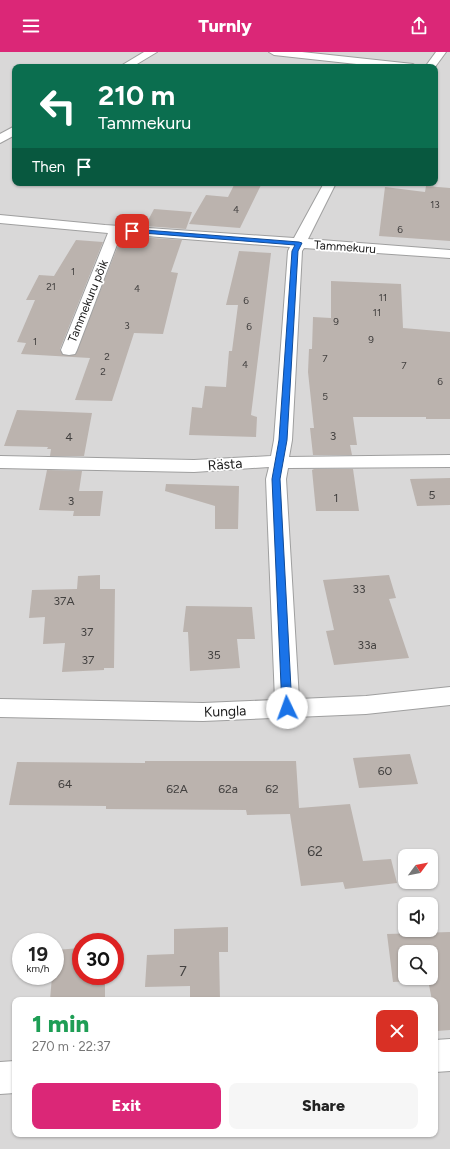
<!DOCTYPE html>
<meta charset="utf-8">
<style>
body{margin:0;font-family:Figtree,sans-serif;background:#f6f6f6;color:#222;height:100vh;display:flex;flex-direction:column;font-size:15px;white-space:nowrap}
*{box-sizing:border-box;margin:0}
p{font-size:13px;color:#767676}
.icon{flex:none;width:22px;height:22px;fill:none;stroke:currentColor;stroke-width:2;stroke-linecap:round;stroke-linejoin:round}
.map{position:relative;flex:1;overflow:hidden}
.side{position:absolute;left:12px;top:945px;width:426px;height:140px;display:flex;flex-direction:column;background:#fff;border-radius:8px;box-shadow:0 1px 3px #0004}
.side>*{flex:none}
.top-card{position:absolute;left:12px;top:12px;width:426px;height:122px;border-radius:8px;box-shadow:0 1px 3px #0004;background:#0b6e4f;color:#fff;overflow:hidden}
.needle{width:26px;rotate:58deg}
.buttons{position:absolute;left:398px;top:797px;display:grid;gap:8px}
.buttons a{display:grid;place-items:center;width:40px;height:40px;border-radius:8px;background:#fff;box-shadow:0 1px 3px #0004;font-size:20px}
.speed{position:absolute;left:12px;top:881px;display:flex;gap:8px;font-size:20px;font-weight:700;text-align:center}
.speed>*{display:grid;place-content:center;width:52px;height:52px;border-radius:50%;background:#fff;box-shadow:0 1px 3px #0004;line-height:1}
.speed small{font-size:10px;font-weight:400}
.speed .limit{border:6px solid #d22;background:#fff;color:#111}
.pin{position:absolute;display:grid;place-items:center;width:34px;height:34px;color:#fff;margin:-17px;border-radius:8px;box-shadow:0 2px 6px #0006}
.me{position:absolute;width:44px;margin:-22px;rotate:357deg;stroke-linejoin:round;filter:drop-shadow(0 0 3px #0008)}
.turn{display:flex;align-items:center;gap:14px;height:84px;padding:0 20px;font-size:18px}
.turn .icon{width:52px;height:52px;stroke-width:2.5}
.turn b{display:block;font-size:28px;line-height:34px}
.then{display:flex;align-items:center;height:38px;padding:0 20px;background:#0003;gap:8px;font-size:15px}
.round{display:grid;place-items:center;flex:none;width:42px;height:42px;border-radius:8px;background:#f6f6f6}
.head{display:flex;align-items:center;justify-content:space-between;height:68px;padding:0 20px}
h1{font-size:24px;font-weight:800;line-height:30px;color:#1e9e55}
.primary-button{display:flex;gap:8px;margin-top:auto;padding:8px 20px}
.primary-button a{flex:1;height:46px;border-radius:8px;background:#db2777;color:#fff;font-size:16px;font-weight:800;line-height:46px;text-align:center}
.primary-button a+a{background:#f6f6f6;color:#222}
header{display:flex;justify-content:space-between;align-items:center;height:52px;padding:0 20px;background:#db2777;color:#fff;font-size:18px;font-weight:800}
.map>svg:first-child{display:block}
.residential{fill:#d9d8d8;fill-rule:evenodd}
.building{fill:#bbb3ae;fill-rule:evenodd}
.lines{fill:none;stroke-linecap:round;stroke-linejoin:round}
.minor-casing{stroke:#9f9f9f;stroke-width:2}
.minor{fill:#fff;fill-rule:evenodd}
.route{fill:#1a73e8;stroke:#114b97}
.labels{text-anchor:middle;stroke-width:3.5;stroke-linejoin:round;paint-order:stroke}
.far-number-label{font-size:10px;fill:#434140}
.far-street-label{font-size:12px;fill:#1b1b1b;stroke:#fff}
.number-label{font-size:12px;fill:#434140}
.street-label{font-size:14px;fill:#1b1b1b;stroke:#fff}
.near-number-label{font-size:14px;fill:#434140}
</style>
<header><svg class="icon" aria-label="menu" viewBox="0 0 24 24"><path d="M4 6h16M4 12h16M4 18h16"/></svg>Turnly<svg class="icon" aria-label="share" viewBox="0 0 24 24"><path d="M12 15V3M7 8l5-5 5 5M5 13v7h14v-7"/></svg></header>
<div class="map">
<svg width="450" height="1097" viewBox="0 0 450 1097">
<rect width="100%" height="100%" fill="#ebe7e1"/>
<path class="residential" d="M 0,0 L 450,0 L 450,1097 L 0,1097 ZM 15,15 L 435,15 L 435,131 L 15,131 ZM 405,804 L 431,804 L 431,830 L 405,830 ZM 405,852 L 431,852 L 431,878 L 405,878 ZM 21,890 L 55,890 L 55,924 L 21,924 ZM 81,890 L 115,890 L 115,924 L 81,924 ZM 405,900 L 431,900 L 431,926 L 405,926 ZM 15,948 L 435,948 L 435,1082 L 15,1082 Z"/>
<g class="building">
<polygon points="235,131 262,131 240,176 189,172 206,143 228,145"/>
<polygon points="426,134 450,136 450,189 379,184 385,135 425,140"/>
<polygon points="154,157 192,160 186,177 145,174"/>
<polygon points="139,185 182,188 171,220 178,221 163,282 134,281 112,349 75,348 90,306 21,302 26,291 17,290 35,248 26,248 39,223 54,224 76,188 103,190 60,297 63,303 75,303 119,191 134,192"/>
<polygon points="239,199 271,201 251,363 257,365 256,385 189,383 192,355 202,356 205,334 226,335 229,299 232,299 238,253 226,253"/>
<polygon points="331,229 401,232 403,276 450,280 450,367 426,367 426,365 353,365 357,393 350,393 352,403 313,403 310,376 314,376 308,320 309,297 312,297 313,265 331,266"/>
<polygon points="17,358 92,361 84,404 50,404 51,397 47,397 48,395 4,394"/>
<polygon points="314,417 353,417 359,459 316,459 312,418"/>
<polygon points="47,418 82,419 79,439 103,439 100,464 73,464 74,459 39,458"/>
<polygon points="450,426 450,453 417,454 410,427"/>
<polygon points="166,432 239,434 238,477 215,477 215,454 165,439"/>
<polygon points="100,523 100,537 115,537 114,616 104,616 104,618 62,620 65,591 43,592 45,565 29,566 32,538 77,537 78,524"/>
<polygon points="389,523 396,546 389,547 409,606 334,613 326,579 334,578 323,528"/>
<polygon points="186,554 252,555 255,587 237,587 240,616 190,619 188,580 183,580"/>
<polygon points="410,702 418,732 359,736 353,706"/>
<polygon points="145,709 296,709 299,756 350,752 363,809 391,807 397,831 345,837 343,830 301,834 290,762 247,763 246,758 106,757 106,754 9,753 17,710 145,711"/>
<polygon points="228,875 228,900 219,900 220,948 190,948 190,934 145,935 147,903 174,902 174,877"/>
<path d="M 450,880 L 450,978 L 437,979 L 435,948 L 432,948 L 428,928 L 393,930 L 387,882 ZM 405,900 L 431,900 L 431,926 L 405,926 Z"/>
<polygon points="81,896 81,924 105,924 105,947 50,948 52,924 55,924 55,898"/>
</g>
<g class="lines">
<defs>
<g id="minor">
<polygon points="144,0 157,0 132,15 119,15"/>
<polygon points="269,0 302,0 413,12 418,15 384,15 274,3"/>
<polygon points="436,0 446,0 435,15 425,15"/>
<polygon points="15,74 15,83 0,91 0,82"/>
<polygon points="324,131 336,131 308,187 450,198 450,206 304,196 302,199 292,388 289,405 450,403 450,415 288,416 286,427 299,647 366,644 450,635 450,653 366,662 203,669 0,665 0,647 203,651 275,648 266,427 269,415 194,420 0,416 0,404 194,408 271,404 274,388 288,199 290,195 121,182 77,298 75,302 69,303 63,302 61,298 108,181 0,171 0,163 105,173 294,186"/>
<polygon points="450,987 450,1019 435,1020 435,988"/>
<polygon points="15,1009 15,1041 0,1042 0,1010"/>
</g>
</defs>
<use href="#minor" class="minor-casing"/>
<use href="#minor" class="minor"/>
</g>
<polygon class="route" points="132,177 299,190 302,191 298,199 287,388 280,427 292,656 290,659 287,660 282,656 272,427 279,388 292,199 295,193 130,180"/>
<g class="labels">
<g class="far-number-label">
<text x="435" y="156">13</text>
<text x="236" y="161">4</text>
<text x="400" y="181">6</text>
<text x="73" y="223">1</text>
<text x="51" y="238">21</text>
<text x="137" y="240">4</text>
<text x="383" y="249">11</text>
<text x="246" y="252">6</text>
<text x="377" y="264">11</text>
<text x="336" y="273">9</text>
<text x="127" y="277">3</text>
<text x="249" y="278">6</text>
<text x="371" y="291">9</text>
<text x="35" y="293">1</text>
<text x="107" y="308">2</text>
<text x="325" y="310">7</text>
<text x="245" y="316">4</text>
<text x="404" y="317">7</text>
<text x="103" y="323">2</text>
<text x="440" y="333">6</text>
<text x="325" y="348">5</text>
</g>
<g class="far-street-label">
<text transform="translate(345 195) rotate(4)" y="4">Tammekuru</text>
<text transform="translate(88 249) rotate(-68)" y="4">Tammekuru põik</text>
</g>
<g class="number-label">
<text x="333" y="388">3</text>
<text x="69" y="389">4</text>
<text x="432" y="447">5</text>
<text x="336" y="450">1</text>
<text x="71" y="453">3</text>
<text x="359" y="541">33</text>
<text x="64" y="553">37A</text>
<text x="87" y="584">37</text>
<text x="367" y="597">33a</text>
<text x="214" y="607">35</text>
<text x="88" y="612">37</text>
<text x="385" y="723">60</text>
<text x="65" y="736">64</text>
<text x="177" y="741">62A</text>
<text x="228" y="741">62a</text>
<text x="272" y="741">62</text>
</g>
<g class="street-label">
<text transform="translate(225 412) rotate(-4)" y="5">Rästa</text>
<text transform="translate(225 659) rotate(-2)" y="5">Kungla</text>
</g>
<g class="near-number-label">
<text x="315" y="804">62</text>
<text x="183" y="924">7</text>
</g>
</g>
</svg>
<div class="buttons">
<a><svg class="needle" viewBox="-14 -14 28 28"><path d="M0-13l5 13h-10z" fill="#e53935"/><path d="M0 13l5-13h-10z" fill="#767676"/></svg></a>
<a><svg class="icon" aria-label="sound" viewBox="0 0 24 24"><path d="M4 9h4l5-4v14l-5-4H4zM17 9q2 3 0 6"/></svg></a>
<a><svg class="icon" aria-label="search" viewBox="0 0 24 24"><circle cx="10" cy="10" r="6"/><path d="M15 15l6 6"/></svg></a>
</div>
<div class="speed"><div>19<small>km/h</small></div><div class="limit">30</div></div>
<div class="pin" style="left:132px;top:179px;background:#d93025"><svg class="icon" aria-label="arrive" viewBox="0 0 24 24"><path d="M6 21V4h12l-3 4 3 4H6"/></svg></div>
<svg class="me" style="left:287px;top:656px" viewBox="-20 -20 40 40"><circle r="19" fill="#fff"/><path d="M0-13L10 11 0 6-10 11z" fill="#1a73e8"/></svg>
<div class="top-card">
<div class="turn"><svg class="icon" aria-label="left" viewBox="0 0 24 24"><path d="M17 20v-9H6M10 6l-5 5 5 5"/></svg><div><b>210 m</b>Tammekuru</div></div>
<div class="then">Then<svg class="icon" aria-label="arrive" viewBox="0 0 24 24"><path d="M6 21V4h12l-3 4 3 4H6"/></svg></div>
</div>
<section class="side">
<div class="head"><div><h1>1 min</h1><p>270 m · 22:37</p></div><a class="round" style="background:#d93025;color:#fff"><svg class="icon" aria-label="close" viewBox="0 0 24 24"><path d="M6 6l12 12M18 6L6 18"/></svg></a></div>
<div class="primary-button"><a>Exit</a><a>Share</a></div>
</section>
</div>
